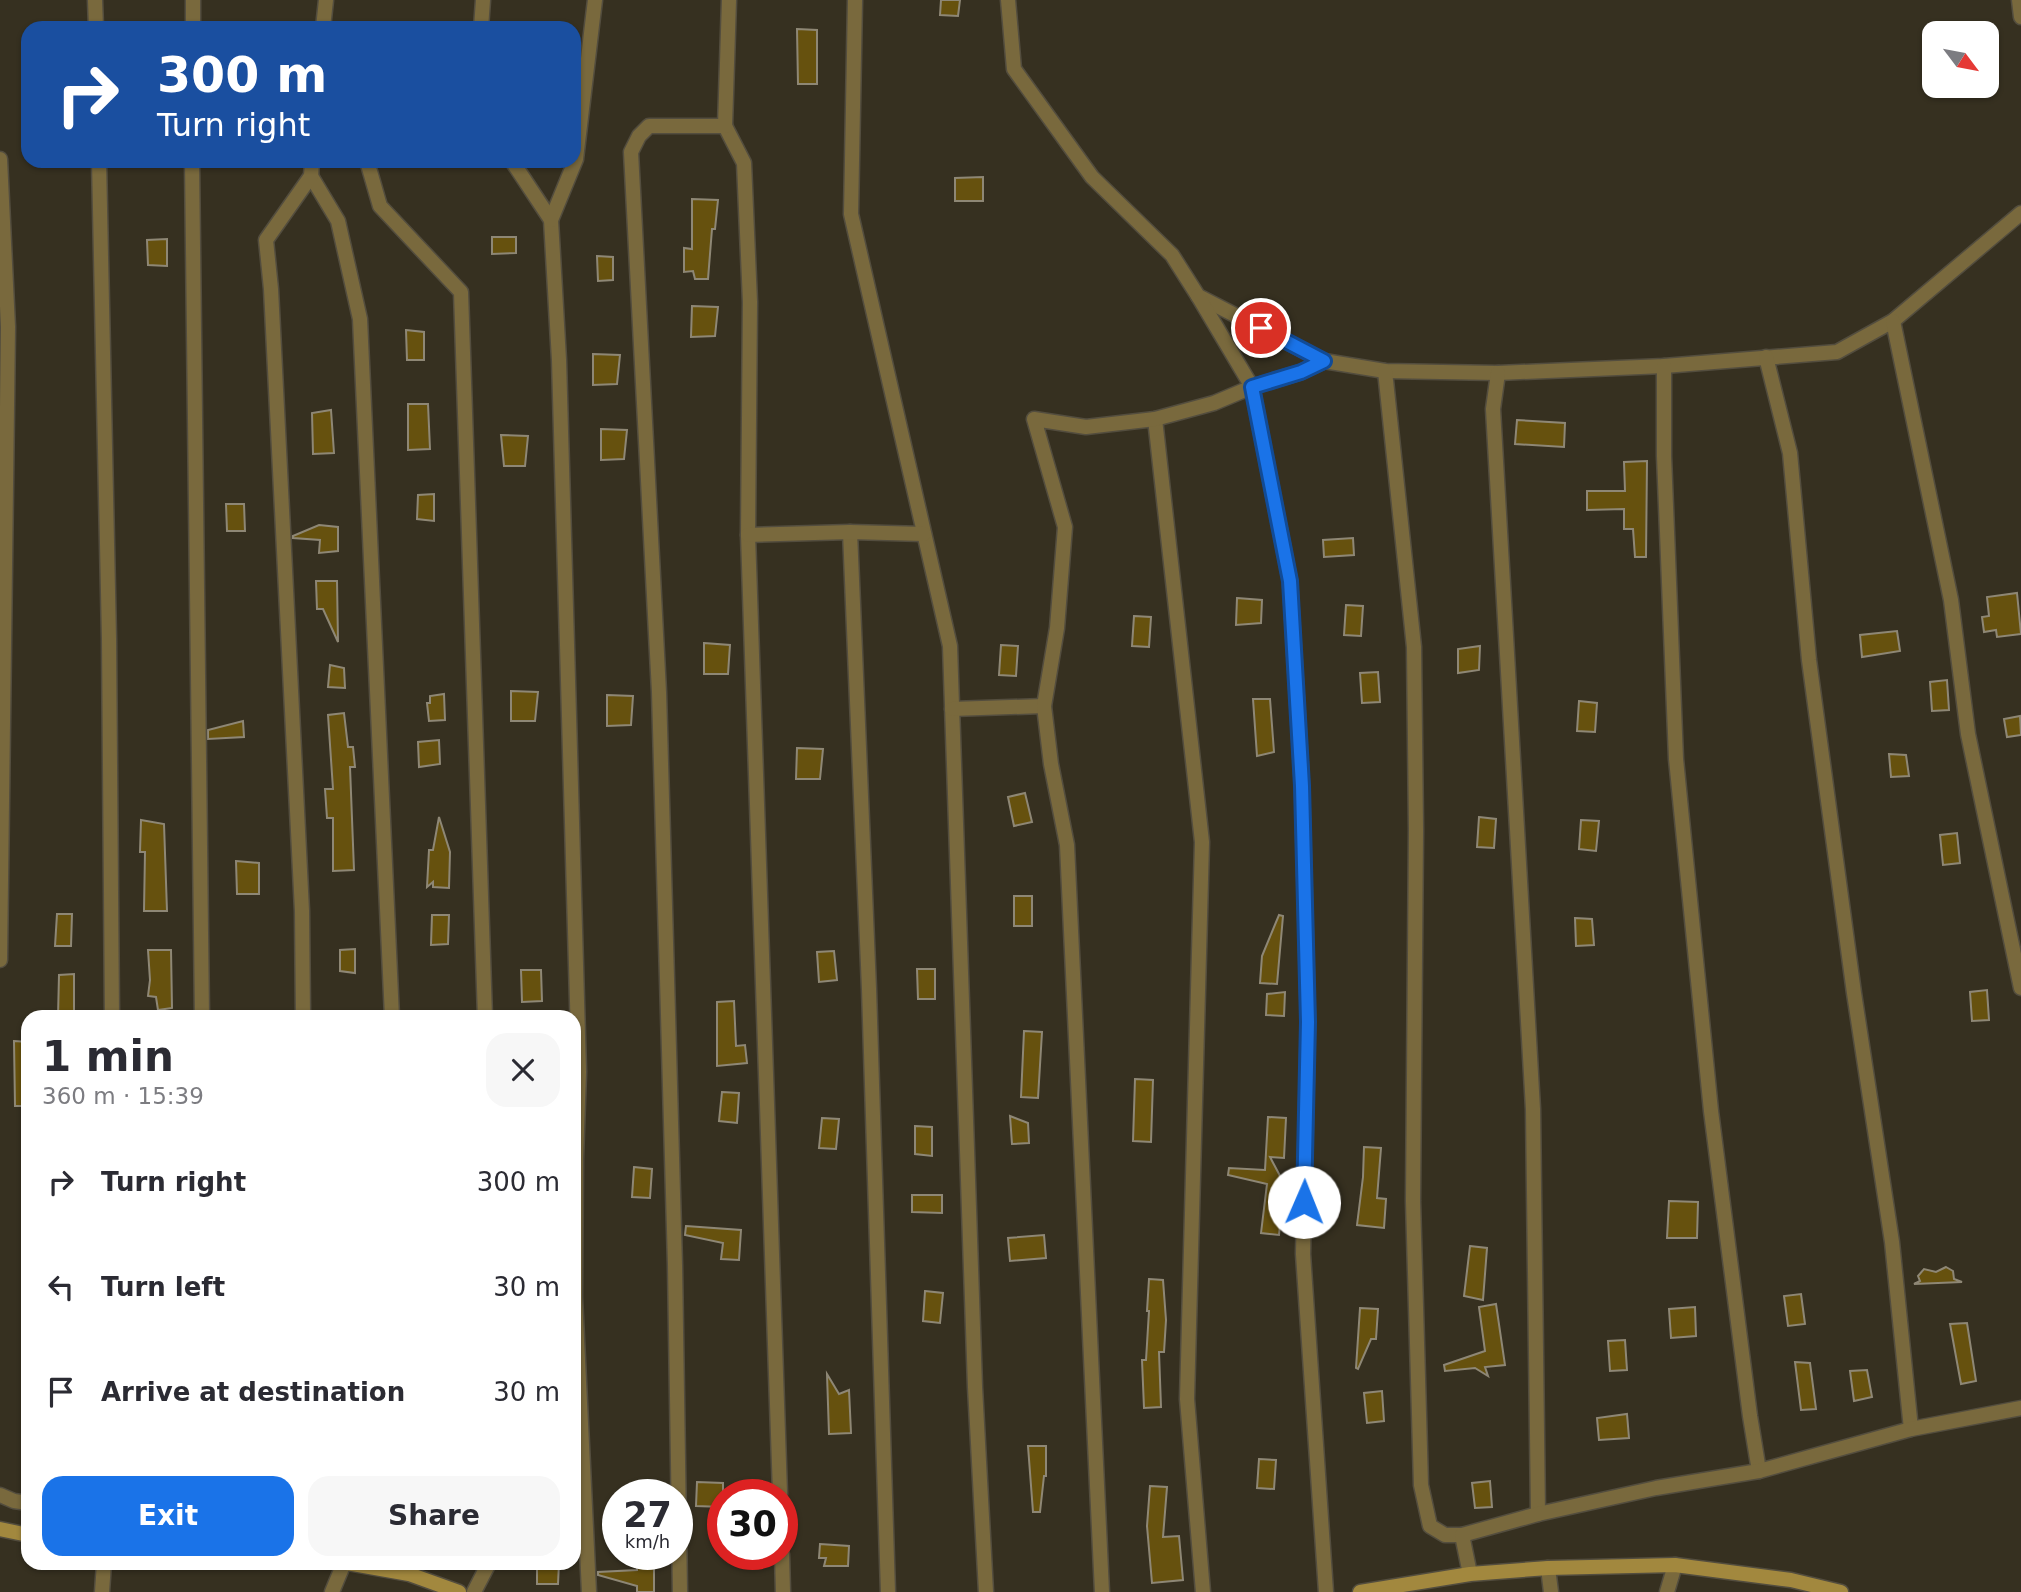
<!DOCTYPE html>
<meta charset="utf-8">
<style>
body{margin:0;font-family:"DejaVu Sans",sans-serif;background:#f7f7f7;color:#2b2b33;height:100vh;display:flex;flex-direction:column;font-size:26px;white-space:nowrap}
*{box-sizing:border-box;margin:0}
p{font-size:23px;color:#7c7c81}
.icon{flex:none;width:38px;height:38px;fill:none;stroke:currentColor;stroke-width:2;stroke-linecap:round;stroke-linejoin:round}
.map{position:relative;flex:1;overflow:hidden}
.sheet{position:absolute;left:21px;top:1010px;width:560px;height:560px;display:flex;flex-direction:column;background:#fff;border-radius:21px;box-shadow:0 2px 5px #0004}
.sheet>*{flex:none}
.banner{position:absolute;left:21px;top:21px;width:560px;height:147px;border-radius:21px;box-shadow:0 2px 5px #0004;background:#1a4fa0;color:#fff;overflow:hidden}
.needle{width:46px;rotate:122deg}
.buttons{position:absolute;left:1922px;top:21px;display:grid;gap:14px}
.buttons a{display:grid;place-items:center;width:77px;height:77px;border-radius:14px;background:#fff;box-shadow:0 2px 5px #0004;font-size:35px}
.speed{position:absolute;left:602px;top:1479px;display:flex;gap:14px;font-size:35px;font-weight:700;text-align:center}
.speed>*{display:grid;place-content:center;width:91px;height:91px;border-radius:50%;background:#fff;box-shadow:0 2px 5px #0004;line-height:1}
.speed small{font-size:18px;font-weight:400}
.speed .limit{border:10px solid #d22;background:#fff;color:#111}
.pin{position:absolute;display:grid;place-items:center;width:60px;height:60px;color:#fff;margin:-30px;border:4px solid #fff;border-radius:50%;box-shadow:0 2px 7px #0007}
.me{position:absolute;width:77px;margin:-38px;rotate:1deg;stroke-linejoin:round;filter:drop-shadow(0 0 5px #0008)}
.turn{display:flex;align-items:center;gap:24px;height:147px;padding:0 21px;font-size:32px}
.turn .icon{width:91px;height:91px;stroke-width:2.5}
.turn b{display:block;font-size:49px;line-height:60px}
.round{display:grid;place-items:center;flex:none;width:74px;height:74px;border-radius:21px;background:#f7f7f7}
.summary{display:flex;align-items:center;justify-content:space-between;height:119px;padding:0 21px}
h1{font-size:42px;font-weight:800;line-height:52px}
.cta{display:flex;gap:14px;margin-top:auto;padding:14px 21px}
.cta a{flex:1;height:80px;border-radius:21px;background:#1a73e8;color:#fff;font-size:28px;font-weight:800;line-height:80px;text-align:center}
.cta a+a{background:#f7f7f7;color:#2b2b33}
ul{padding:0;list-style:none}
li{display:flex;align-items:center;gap:21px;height:105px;padding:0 21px}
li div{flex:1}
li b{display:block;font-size:26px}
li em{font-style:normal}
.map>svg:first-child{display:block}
.building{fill:#66510e;stroke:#8e8775;stroke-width:2}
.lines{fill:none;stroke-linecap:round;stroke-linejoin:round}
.street-casing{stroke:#534d3e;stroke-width:17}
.secondary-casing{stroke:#534d3e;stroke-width:17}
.street{stroke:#79693d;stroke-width:14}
.secondary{stroke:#a2883e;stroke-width:14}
.route-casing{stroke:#114b97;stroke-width:18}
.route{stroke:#1a73e8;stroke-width:12}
</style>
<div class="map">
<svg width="2021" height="1592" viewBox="0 0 2021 1592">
<rect width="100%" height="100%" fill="#363020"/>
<g class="building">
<polygon points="941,0 960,0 958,16 940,15"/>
<polygon points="797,29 817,30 817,84 798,84"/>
<polygon points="983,177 983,201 955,201 955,178"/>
<polygon points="692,199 718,200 715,229 712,229 708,279 695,279 693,271 684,272 684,248 692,249"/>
<polygon points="492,237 516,237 516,253 492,254"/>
<polygon points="167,239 167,266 148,265 147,240"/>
<polygon points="597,256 613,257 613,280 598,281"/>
<polygon points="692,306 718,307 715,336 691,337"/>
<polygon points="406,330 424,332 424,360 407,360"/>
<polygon points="593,354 620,355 617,384 593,385"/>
<polygon points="408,404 428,404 430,449 408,450"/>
<polygon points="331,410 334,453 313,454 312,413"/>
<polygon points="1517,420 1565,423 1564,447 1515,444"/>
<polygon points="601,429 627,430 624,459 601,460"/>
<polygon points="501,435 528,436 525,466 504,466"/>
<polygon points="1647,461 1646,557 1635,557 1633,529 1624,529 1624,509 1587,510 1587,491 1625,491 1624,462"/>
<polygon points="434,494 434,521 417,519 418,495"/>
<polygon points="226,504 244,504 245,531 227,531"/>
<polygon points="319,525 338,527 338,551 319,553 320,540 293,538 293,536"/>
<polygon points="1353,538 1354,555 1324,557 1323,540"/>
<polygon points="316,581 337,581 338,642 323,609 317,609"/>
<polygon points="2017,593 2021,634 1997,637 1996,630 1984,632 1982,617 1989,616 1987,597"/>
<polygon points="1237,598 1262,600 1261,623 1236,625"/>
<polygon points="1346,605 1363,606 1361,636 1344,635"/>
<polygon points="1134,616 1151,617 1149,647 1132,646"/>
<polygon points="1897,631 1900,651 1862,657 1860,635"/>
<polygon points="704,643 730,645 728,674 704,674"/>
<polygon points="1001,645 1018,646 1016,676 999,675"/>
<polygon points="1480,646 1479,670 1458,673 1458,649"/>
<polygon points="330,665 344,668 345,688 328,687"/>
<polygon points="1378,672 1380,702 1362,703 1360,673"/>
<polygon points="1947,680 1949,710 1932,711 1930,682"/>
<polygon points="511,691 538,692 535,721 511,721"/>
<polygon points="444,694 445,720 429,721 427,703 430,703 430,696"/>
<polygon points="607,695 633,696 631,725 607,726"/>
<polygon points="1253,699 1270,699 1274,752 1257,756"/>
<polygon points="1579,701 1597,703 1595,732 1577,731"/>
<polygon points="344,713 348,747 353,747 355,767 350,767 354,870 333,871 333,818 327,818 325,789 333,789 328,715"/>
<polygon points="2020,716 2021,735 2007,737 2004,719"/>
<polygon points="243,721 244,737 208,739 208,730"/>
<polygon points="439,740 440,764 419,767 418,742"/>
<polygon points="797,748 823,749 820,779 796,779"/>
<polygon points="1889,754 1906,755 1909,776 1891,777"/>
<polygon points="1025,793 1032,822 1014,826 1008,797"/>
<polygon points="439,817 450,852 449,888 433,887 433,882 427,887 429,850 433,850"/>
<polygon points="1479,817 1496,819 1494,848 1477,847"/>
<polygon points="141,820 164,824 167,911 144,911 145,852 140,852"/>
<polygon points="1581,820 1599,821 1596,851 1579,849"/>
<polygon points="1957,833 1960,863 1943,865 1940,835"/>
<polygon points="236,861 259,863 259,894 237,894"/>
<rect x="1014" y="896" width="18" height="30"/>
<polygon points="57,914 72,914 71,946 55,946"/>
<polygon points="432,915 449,915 448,944 431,945"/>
<polygon points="1279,915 1283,916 1277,984 1260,983 1262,956"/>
<polygon points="1575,918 1592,919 1594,945 1576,946"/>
<polygon points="355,949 355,973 340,971 340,950"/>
<polygon points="148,950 171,950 172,1008 158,1010 156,997 148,996 150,980"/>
<polygon points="834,951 837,980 819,982 817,952"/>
<polygon points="917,969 935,969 935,999 918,999"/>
<polygon points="521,970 541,970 542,1001 522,1002"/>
<polygon points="74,974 74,1017 58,1017 59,975"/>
<polygon points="1987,990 1989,1020 1972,1021 1970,992"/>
<polygon points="1285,992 1284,1016 1266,1015 1267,994"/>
<polygon points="734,1001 736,1046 745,1045 747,1063 717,1066 717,1002"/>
<polygon points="1024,1031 1042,1032 1038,1098 1021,1097"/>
<polygon points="14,1041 28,1042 28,1106 15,1106"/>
<polygon points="1135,1079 1153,1080 1151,1142 1133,1141"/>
<polygon points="722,1092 739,1093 737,1123 719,1121"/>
<polygon points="1010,1116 1028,1123 1029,1143 1012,1144"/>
<polygon points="1268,1117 1286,1118 1284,1158 1270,1157 1287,1189 1281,1187 1280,1193 1283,1193 1279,1235 1261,1233 1267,1184 1228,1175 1229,1168 1265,1170"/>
<polygon points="822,1118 839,1119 836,1149 819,1148"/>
<polygon points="915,1126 932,1127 932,1156 915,1154"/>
<polygon points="1364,1147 1381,1148 1377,1198 1386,1199 1384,1228 1357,1225 1363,1177"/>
<polygon points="634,1167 652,1169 650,1198 632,1197"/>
<polygon points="912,1195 942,1195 942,1213 912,1212"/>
<polygon points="1669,1201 1698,1202 1697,1238 1667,1238"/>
<polygon points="686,1226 741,1230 739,1260 721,1259 723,1243 685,1235"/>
<polygon points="1044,1235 1046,1258 1010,1261 1008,1238"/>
<polygon points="1470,1246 1487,1248 1483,1300 1464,1296"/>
<polygon points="1946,1267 1953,1271 1954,1279 1962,1282 1914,1284 1920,1281 1918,1276 1924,1269 1936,1272"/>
<polygon points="1149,1279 1163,1280 1166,1320 1164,1352 1159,1352 1161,1407 1144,1408 1142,1360 1146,1360 1149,1311 1147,1311"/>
<polygon points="925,1291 943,1293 940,1323 923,1321"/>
<polygon points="1801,1294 1805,1324 1788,1326 1784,1296"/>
<polygon points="1496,1304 1505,1365 1485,1367 1488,1376 1475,1368 1445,1371 1444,1365 1485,1351 1479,1307"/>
<polygon points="1695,1307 1696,1336 1671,1338 1669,1309"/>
<polygon points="1360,1308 1378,1309 1376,1339 1371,1339 1358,1369 1356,1368"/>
<polygon points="1967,1323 1976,1381 1961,1384 1950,1324"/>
<polygon points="1625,1340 1627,1370 1610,1371 1608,1341"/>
<polygon points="1795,1362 1810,1363 1816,1409 1801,1410"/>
<polygon points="1867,1370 1872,1397 1854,1401 1850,1371"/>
<polygon points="827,1374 839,1394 849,1390 851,1433 829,1434"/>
<polygon points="1382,1391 1384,1421 1367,1423 1364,1393"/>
<polygon points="1627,1414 1629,1438 1599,1440 1597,1418"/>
<polygon points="1028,1446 1046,1446 1046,1476 1044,1476 1040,1512 1033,1512"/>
<polygon points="1259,1459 1276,1460 1274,1489 1257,1488"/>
<polygon points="1490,1481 1492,1507 1475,1508 1472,1483"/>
<polygon points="697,1482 723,1483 723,1507 696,1506"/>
<polygon points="1150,1486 1167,1487 1163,1537 1179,1536 1183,1580 1152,1583 1147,1526"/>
<polygon points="820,1544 849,1546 848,1566 824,1566 826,1558 819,1558"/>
<polygon points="537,1563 559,1563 558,1584 537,1584"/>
<polygon points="637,1566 654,1566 654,1592 637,1592 637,1586 598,1575 598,1572 637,1570"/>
</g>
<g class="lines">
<defs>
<g id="street">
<polyline points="95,0 96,28"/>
<polyline points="855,0 851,214 950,646 975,1387 986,1592"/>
<polyline points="1008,0 1014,69 1092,177 1172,255 1198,296 1324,361 1385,371 1498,373 1664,366 1837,352 1893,321 2021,213"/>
<polyline points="2019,0 2021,17"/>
<polyline points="193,28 193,0"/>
<polyline points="323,28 326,0"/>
<polyline points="481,28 483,0"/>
<polyline points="725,126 744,163 750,302 748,535 780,1494"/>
<polyline points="0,159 8,327 0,960"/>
<polyline points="99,161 109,639 112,1017"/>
<polyline points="192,161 202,1017"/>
<polyline points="367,161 380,206 461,292 485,1017"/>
<polyline points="512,161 551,220 559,360 579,1072 576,1158 575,1297 589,1592"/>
<polyline points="311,176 338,221 360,319 392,1017"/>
<polyline points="551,220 576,159 595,0"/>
<polyline points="1198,296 1252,387 1290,581 1302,786 1308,1022 1303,1254 1326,1592"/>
<polyline points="1893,321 1951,600 1968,734 2021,988"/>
<polyline points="1766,357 1790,453 1809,660 1854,993 1892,1242 1911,1429"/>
<polyline points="1664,366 1664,456 1676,759 1711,1111 1750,1416 1759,1471"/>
<polyline points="1385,371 1414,647 1416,830 1413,1201 1421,1485 1430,1526 1445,1535 1462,1535"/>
<polyline points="1498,373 1493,409 1533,1109 1538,1514"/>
<polyline points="1155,419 1202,842 1187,1399 1203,1592"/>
<polyline points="850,532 869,989 888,1592"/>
<polyline points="748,535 850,532 924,534"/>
<polyline points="952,709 1044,706"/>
<polyline points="303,1017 302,911 271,289 266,240 311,176 312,161"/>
<polyline points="0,1495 14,1501 28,1503"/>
<polyline points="782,1554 783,1592"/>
<polyline points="1548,1568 1551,1592"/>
<polyline points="1470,1574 1462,1535 1538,1514 1656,1488 1759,1471 1911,1429 2021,1408"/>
<polyline points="102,1592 104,1563"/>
<polyline points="332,1592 344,1563"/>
<polyline points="474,1592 489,1563"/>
<polyline points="680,1592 675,1265 659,692 631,152 639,136 649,126 725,126 729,0"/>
<polyline points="1102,1592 1067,845 1051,764 1044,706 1057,628 1065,527 1034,419 1086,427 1155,419 1214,403 1252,387 1301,372 1324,361"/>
<polyline points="1667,1592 1675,1565"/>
</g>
<g id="secondary">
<polyline points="0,1529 28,1535"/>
<polyline points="347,1563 409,1574 459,1592"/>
<polyline points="1360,1592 1470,1574 1548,1568 1675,1565 1791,1580 1841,1592"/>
</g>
</defs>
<use href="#street" class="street-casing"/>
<use href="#secondary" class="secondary-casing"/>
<use href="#street" class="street"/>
<use href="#secondary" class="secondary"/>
</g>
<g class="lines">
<defs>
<polyline id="route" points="1261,328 1324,361 1301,372 1252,387 1290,581 1302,786 1308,1022 1304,1202"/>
</defs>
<use href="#route" class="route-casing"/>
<use href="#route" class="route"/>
</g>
</svg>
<div class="buttons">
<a><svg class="needle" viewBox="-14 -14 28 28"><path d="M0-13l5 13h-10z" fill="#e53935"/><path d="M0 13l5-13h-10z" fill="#7c7c81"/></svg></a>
</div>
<div class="speed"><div>27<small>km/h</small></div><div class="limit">30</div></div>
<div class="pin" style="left:1261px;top:328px;background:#d93025"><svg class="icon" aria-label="arrive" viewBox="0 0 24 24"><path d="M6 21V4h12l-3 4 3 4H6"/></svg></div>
<svg class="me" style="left:1304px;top:1202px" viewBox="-20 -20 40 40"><circle r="19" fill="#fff"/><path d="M0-13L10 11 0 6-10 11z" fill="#1a73e8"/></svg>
<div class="banner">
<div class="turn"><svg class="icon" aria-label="right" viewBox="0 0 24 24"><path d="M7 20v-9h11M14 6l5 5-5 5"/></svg><div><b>300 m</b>Turn right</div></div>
</div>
<section class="sheet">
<div class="summary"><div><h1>1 min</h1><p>360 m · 15:39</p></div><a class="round"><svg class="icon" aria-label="close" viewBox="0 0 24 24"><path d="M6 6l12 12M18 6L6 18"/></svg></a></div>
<ul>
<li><svg class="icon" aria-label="right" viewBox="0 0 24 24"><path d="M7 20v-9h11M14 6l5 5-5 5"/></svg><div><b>Turn right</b></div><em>300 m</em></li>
<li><svg class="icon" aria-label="left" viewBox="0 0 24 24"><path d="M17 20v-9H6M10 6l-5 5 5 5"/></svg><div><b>Turn left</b></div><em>30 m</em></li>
<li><svg class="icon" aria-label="arrive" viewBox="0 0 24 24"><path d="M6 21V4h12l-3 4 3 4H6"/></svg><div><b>Arrive at destination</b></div><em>30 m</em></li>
</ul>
<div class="cta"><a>Exit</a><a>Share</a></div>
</section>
</div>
